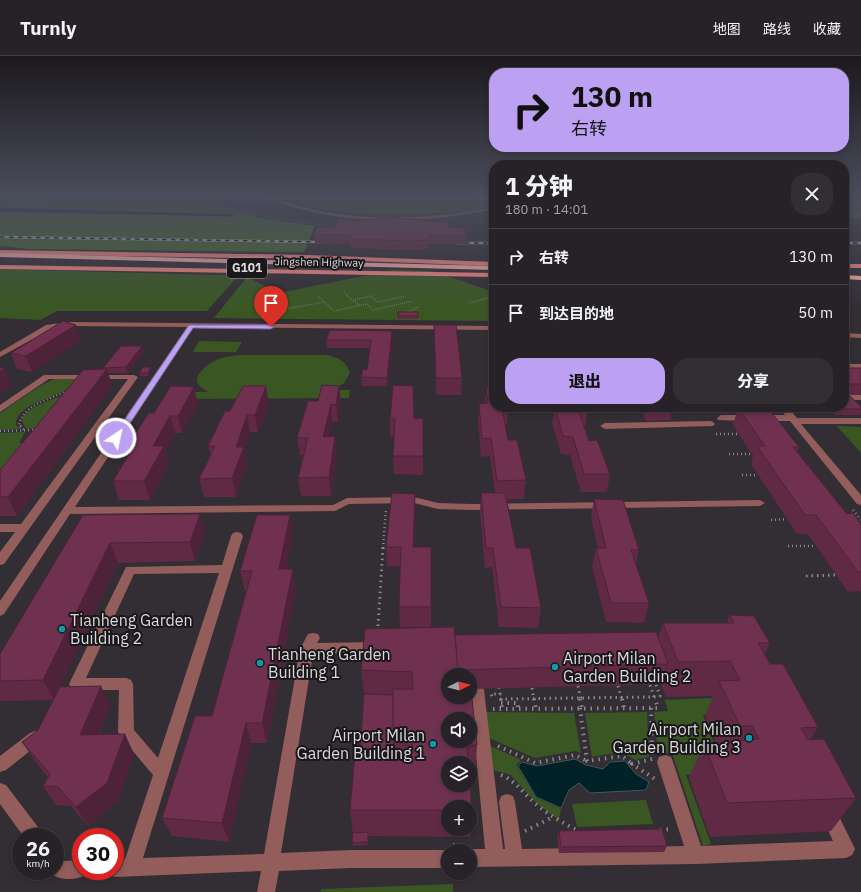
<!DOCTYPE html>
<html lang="zh">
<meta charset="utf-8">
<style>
body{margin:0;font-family:"IBM Plex Sans","Noto Sans SC",sans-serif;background:#322f33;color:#f1f3f6;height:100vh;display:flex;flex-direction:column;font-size:15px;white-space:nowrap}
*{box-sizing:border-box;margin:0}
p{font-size:13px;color:#a4a4a7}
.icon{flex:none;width:22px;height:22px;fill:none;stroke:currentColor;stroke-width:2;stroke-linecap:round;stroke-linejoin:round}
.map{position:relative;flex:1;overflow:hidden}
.details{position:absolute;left:489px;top:104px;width:360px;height:252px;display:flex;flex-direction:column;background:#262227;border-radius:16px;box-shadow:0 2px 6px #0003,0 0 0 1px #423f44}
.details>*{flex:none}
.guide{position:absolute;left:489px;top:12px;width:360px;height:84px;border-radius:16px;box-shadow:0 2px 6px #0003,0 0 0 1px #423f44;background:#bca0f2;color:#111;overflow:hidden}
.needle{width:26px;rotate:84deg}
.buttons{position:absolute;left:441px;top:612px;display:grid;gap:8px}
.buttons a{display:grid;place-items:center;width:36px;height:36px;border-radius:50%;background:#262227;box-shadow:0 2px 6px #0003,0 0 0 1px #423f44;font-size:20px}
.speed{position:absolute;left:12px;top:772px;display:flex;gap:8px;font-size:20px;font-weight:700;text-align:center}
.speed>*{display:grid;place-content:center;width:52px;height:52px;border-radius:50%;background:#262227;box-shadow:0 2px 6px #0003,0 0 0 1px #423f44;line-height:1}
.speed small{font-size:10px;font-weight:400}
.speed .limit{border:6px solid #d22;background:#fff;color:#111}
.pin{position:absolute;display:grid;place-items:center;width:34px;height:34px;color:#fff;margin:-41px -17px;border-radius:50% 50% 50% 0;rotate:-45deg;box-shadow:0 0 4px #0007}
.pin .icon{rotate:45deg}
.me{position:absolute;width:44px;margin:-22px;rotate:34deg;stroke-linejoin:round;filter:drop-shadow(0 0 3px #0008)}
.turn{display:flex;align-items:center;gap:14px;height:84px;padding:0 16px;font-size:18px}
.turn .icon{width:52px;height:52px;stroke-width:2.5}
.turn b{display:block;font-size:28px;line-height:34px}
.round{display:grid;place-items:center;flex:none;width:42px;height:42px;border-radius:16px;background:#322f33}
.overview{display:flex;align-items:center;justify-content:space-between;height:68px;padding:0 16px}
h1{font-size:24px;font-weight:800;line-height:30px}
.cta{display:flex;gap:8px;margin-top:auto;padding:8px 16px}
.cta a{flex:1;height:46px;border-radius:16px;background:#bca0f2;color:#111;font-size:16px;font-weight:800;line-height:46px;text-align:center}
.cta a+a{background:#322f33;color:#f1f3f6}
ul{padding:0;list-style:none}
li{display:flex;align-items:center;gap:12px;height:56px;padding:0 16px;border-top:1px solid #423f44}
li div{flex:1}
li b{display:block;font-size:15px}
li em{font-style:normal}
header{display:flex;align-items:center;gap:24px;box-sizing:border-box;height:56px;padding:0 20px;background:#262227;border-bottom:1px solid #423f44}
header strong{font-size:19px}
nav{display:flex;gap:22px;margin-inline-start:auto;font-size:14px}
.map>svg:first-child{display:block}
.green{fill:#3a5723}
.forest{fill:#45672a}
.water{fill:#002126;stroke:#42585d}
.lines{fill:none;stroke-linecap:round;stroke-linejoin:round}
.path-far4{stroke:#8c888d;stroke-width:1.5;stroke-dasharray:0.5 1.5;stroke-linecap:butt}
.path-far3{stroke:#8c888d;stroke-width:2;stroke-dasharray:1 2.5;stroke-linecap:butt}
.path-far2{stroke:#8c888d;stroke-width:2.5;stroke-dasharray:1 3;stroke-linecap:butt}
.path-far1{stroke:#8c888d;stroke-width:3;stroke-dasharray:1.5 4;stroke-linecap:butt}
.path{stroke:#8c888d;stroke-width:4;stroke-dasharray:1.5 5;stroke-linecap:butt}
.minor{fill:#925d5a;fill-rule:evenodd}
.major{fill:#f38681;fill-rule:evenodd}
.highway{fill:#f9aaa5;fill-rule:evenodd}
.rail-casing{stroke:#afacb0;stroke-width:2.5}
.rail{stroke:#19171a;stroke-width:1.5;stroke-dasharray:4.5;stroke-linecap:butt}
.wall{fill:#602a45;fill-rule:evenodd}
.shaded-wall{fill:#4e2238}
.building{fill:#703150;stroke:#4e2238;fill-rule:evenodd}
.route{fill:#bca0f2;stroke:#7a689d}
.culture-dot{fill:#0f9aa8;stroke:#19171a;stroke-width:1.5}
.labels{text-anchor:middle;stroke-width:4;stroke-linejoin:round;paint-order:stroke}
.far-street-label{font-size:11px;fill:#dbd8dc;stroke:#19171a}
.shield{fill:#19171a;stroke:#a19ea2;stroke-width:1}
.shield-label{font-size:12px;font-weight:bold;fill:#dbd8dc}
.near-poi-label{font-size:16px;fill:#dbd8dc;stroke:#19171a;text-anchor:start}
</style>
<header>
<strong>Turnly</strong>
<nav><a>地图</a><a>路线</a><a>收藏</a></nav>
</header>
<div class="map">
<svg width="861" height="836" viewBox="0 0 861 836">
<rect width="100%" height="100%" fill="#332e34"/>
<g class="green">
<polygon points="0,140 199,144 213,146 239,156 235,158 0,151"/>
<path d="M 309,145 L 487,146 L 492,147 L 493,149 C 465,161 323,163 300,146 Z"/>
<rect x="844" y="147" width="17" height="15"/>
<polygon points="0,213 215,219 239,219 207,255 57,255 40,264 0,262"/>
<polygon points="393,214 432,215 494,236 494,265 214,262 247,221 279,237"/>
<polygon points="199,285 242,286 236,296 193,296"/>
<path d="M 242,299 L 327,299 C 339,302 346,305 350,317 L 344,327 L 333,334 L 350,334 L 349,342 L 176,343 L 180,336 L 208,336 C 205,334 200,331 198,328 C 196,325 197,320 200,317 C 210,303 226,300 242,299 Z"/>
<path d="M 54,323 L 77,323 C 66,341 39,341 23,355 C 20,357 18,361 16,365 L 16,369 L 20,373 L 0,374 L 0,357 L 40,330 Z"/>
<path d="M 64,339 L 44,372 L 27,373 L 23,368 L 22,362 C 31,349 49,345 64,339 Z"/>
<polygon points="837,370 861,371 861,397"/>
<polygon points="25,376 19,387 33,387 13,412 0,413 0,377"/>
<polygon points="713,642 721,657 703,659 722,707 736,713 686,719 711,788 703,790 672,697 658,697 654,656 668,655 665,644"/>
<polygon points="485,656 574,657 581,697 575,695 535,702 489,682"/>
<polygon points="647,656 649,701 635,704 621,696 592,701 585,657"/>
<polygon points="488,689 521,704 516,709 536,742 561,753 559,764 536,747 511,719 490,713"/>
<polygon points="646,744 653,768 577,771 572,748"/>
<polygon points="453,828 453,836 321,836 321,833"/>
</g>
<polygon class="forest" points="0,156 231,161 239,156 261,162 315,170 304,196 29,193 0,190"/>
<g class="water">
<polygon points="0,151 235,158 231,161 0,156"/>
<polygon points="575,703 586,709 603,713 610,706 625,705 636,718 649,726 646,734 590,737 579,727 569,734 561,752 536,741 518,710 522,706 537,710"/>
</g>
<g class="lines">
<g class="path-far4">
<polyline points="229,151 256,159 324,169 322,173"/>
<polyline points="844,157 861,159"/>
<polyline points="344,236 352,244"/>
<polyline points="318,240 334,255 367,248 373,254 413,245"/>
<polyline points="470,247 491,241"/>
<polyline points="260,249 267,253"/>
<polyline points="359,249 353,244 371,240 377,246 406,240"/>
<polyline points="284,253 325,246"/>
<polyline points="406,257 420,250"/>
</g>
<path class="path-far3" d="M 21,371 L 19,369 C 24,347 49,345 66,335"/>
<g class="path-far2">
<polyline points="20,370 25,375"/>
<polyline points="0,375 36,374"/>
<polyline points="716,378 739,378"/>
<polyline points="729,398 752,398"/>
<polyline points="742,419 758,419"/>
<polyline points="853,454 861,464"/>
<polyline points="771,464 787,463"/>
<polyline points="788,490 816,490"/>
<polyline points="383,492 386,453"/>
</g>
<g class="path-far1">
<polyline points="806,520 836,519"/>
<polyline points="378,570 383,491"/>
<polyline points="650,629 655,644"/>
<polyline points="578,630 581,644"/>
<polyline points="618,630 622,644"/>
<polyline points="532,632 534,644"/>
<polyline points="492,640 491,638 500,638 499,632"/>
<polyline points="654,641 660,640 656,629"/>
<polyline points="501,644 501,643 651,641"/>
</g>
<g class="path">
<polyline points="501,643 502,653"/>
<polyline points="534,643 536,653"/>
<polyline points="580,643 582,652"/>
<polyline points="622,643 624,652"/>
<polyline points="501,647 518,647 518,651"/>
<polyline points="580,652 587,705 622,700 632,708"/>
<polyline points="651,652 652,700"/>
<polyline points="493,653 658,652 655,643"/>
<polyline points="498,690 535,707 575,699 587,705"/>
<polyline points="652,703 632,708 655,723"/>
<path d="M 501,719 C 517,725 524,739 537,749 C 550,760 565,768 580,776"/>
<polyline points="660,774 671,773"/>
<polyline points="525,775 553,761"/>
<polyline points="453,789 464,789"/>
</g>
<g class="minor">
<path d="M 21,139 L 494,142 L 494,144 L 279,144 C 287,146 295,149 303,151 C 364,167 432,163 494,151 L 494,153 C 423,168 347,170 277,146 L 279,144 L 23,140 Z"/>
<rect x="844" y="144" width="17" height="2"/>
<polygon points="68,266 494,270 494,274 194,271 75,451 333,449 347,442 414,441 438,447 471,448 760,444 765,447 760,450 471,454 438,453 414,447 349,448 335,455 70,458 4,558 0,560 0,545 187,271 68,270 51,273 0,301 0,296 46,269"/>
<polygon points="844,277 861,278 861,282 844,281"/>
<rect x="844" y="308" width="17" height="4"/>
<polygon points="44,319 134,319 138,321 4,508 0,509 0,496 15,476 0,476 0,468 21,468 128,323 49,323 0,356 0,349"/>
<rect x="844" y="338" width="17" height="6"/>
<polygon points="779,351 788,351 797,362 861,362 861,368 801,368 861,439 861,449 857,448 790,365 763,365 759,362 763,359 785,359"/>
<polygon points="721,359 747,359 751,362 747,365 718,364 717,362"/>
<polygon points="710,365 713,366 715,368 713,370 605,373 600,370 605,367"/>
<path d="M 237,476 L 241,477 L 243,480 L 143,802 L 264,798 L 300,593 L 308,578 L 313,577 L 318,578 L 320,582 L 317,587 L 376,586 L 381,587 L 383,591 L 381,595 L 376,596 L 313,598 L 281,797 L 351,794 L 448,794 L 450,795 L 448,795 L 448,812 L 351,812 L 279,815 L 275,836 L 257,836 L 261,815 L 115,821 L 109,818 L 107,815 L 115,815 L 115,803 L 125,803 L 153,719 L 121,681 L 118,676 L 119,634 L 76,634 L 71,632 L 69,628 L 126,511 L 222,509 L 231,480 L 233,477 ZM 219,517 L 158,702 L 134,674 L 133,628 L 131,624 L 126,622 L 86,622 L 134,518 Z"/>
<polygon points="477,628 482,630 484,634 503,793 505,793 499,746 501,740 507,738 513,740 515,746 522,793 684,790 657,706 659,701 665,699 671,701 673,706 701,790 833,785 821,758 823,752 829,750 835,752 855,793 852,799 846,802 696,808 470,811 470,795 466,795 470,793 485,793 470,635 472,630"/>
<polygon points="35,675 40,677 43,682 40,687 6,714 0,716 0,700 30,677"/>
<polygon points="0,727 6,729 41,775 44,781 24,781 0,748"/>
<path d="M 55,799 L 61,802 L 64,805 L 81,804 L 81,815 L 89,815 L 87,819 C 75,824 58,826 49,815 L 55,815 Z"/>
</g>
<g class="major">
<polygon points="0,194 308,199 494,206 494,210 308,203 0,198"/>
<rect x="844" y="208" width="17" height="4"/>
<polygon points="0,209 494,217 494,221 0,213"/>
</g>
<g class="highway">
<polygon points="0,197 494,210 494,214 0,201"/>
<polygon points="844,219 861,220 861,224 844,223"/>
</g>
<defs>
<g id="rail">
<polyline points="0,181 326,186"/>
<polyline points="456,187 494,187"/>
<polyline points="844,187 861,187"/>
</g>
</defs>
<use href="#rail" class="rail-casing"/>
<use href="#rail" class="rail"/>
</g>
<g class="wall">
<polygon points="358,165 428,166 449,172 466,180 466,188 428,188 428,193 410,194 351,192 350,188 315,187 314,179 335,171"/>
<polygon points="418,256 418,263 398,263 398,260"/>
<polygon points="434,269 462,322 461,339 436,339"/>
<polygon points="392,275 393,283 387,330 362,330 361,321 367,314 370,292 327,292 326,284"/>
<polygon points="81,284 32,316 17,313 11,297"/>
<polygon points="142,290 144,295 128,317 108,317 112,330 17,460 0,460 0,414 103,313 103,312"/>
<polygon points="844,308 848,312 861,312 861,339 849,339 861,351 861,356 860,359 835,359 827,351 844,351"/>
<polygon points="152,314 148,320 140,320 139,317"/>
<polygon points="194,331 198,348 182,377 175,377 165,396 169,408 150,444 119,444 113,425 130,397 127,390 154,357"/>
<polygon points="486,332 508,351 507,368 505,368 508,384 526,424 524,443 507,443 516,492 541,552 538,572 499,571 492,511 485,512 480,456 481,437 495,437 490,400 481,401 478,365 479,348 485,347"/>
<polygon points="318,345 341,346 338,366 332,365 329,381 335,380 337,398 331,440 301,440 298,422 303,399 300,399 297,382"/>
<polygon points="269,347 258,376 250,376 244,394 247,409 236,441 204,441 199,423 211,399 208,390 230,355"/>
<polygon points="555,351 587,351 588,352 585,370 584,370 589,385 610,418 607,436 581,436 570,399 561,398 552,367"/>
<polygon points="640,351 673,351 670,364 646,365"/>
<polygon points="727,351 758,351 757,352 799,391 797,396 847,458 861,468 861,535 848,536 808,478 797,478 751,408 753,400 733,369 737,356 730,356"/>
<polygon points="423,362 423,419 394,418 393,400 394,381 390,381 390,363"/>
<polygon points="415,438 415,456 414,491 431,491 431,571 400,571 399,551 400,510 387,511 386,491"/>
<polygon points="594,443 639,494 636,507 649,547 644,567 606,566 592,511 596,492 598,492 591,462"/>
<polygon points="200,458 205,477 195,505 118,507 57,637 110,650 99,679 134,698 118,746 88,770 71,750 56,749 43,730 48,721 35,705 22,686 38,674 53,644 0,645 0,598 83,459"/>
<polygon points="293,478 286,513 293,513 296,533 267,687 251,687 229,786 172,780 162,762 212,660 247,535 245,535 240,515"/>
<path d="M 730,559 L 770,587 L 764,599 L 770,608 L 818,671 L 810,684 L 856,742 L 831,775 L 710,781 L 689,722 L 704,688 L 716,687 L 705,660 L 713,640 L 666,641 L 661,628 L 470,633 L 470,619 L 448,619 L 461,643 L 477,689 L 475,716 L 470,716 L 470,707 L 448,707 L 472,755 L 470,781 L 368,780 L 368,789 L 353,790 L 352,787 L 353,777 L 350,754 L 360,697 L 364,638 L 361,614 L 455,579 L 658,582 L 663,567 L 727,567 ZM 448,751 L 470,751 L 470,773 L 448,773 Z"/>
<polygon points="559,775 667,790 664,796 559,797 557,782"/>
</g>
<g class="shaded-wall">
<polygon points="76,269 81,284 32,316 26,300"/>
<polygon points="392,275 393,283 387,330 387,322"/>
<polygon points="142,290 144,295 128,317 126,311"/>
<polygon points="151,311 152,314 148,320 148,317"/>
<polygon points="5,313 12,329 0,337 0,316"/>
<polygon points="107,313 112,330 17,460 8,441"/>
<polygon points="266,330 269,347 258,376 255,359"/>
<polygon points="339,330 341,346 338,366 336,349"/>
<polygon points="194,331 198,348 182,377 178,360"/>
<polygon points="331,348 332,365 325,399 323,381"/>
<polygon points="247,359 250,376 244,394 247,409 236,441 232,422 236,391"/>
<polygon points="170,360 175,377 165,396 169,408 150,444 144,425 153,390"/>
<polygon points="335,380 337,398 331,440 329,421"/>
<polygon points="415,438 415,456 413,511 413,491"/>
<polygon points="200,458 205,477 195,505 190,486"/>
<polygon points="290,459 293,478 283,532 279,513"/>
<polygon points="110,487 118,507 54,644 43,624"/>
<polygon points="293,513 296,533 267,687 262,667"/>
<polygon points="101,630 110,650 91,698 80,679"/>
<polygon points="246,667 251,687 229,786 222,767"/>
<polygon points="125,678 134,698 118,746 88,770 76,751"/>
</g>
<g class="building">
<polygon points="395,162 417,163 428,165 428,166 449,165 449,172 465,172 466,180 428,180 428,184 410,185 350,183 351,179 314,179 318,171 335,171 338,163 358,165 358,164 373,163"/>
<rect x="398" y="256" width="20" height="4"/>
<polygon points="63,265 76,269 26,300 11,297"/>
<polygon points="434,269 456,269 462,322 436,322"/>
<polygon points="330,274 392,275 387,322 361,321 363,313 367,314 371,284 326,284"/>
<polygon points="121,290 142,290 126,311 103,312"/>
<polygon points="844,308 848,312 861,312 861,328 844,328"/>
<polygon points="0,311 5,313 0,316"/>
<polygon points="143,311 151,311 148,317 139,317"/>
<polygon points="107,313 8,441 0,441 0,414 83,314"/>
<polygon points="322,329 339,330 336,349 331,348 323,381 335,380 329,421 298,422 308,382 297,382 308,345 318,345"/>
<polygon points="393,329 413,330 414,363 423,362 423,400 393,400 395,363 390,363"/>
<polygon points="171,330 194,331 178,360 170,360 153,390 164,390 144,425 113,425 134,390 127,390 149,357 154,357"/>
<polygon points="243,330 266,330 255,359 247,359 236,391 244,391 232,422 199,423 215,390 208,390 225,355 230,355"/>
<polygon points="486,332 494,332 494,351 507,351 502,352 508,384 517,384 526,424 497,425 491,382 482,383 479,348 488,347"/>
<polygon points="844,339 849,339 861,351 861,353 838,353 835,351 844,351"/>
<polygon points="555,351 587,351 588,352 578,353 589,385 597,384 610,418 584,418 573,381 563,380"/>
<polygon points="738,352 768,352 799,391 793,391 847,458 853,457 861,468 861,516 858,516 816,459 805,459 757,390 765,390"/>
<polygon points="392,437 415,438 413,491 431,491 431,551 399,551 401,491 386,491"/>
<polygon points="481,437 505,437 516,492 530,492 541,552 501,551 493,492 486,492"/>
<polygon points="594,443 623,444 639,494 631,494 649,547 611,547 596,492 606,492"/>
<polygon points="200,458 190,486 110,487 43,624 0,625 0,598 83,459"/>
<polygon points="257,459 290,459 279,513 293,513 262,667 246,667 222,767 162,762 195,660 212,660 252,515 240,515"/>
<polygon points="730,559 754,560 770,587 758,587 770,608 783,608 818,671 801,672 808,684 824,683 856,742 727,747 704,688 759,683 752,670 740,670 719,625 740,624 730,605 678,606 663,567 734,567"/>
<path d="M 454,571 L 459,619 L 448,619 L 448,641 L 461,641 L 461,643 L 472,643 L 477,689 L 467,690 L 468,707 L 448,707 L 448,729 L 470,729 L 472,755 L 470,755 L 470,751 L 448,751 L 448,754 L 350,754 L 355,697 L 412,697 L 412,677 L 393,677 L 393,633 L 413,633 L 412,616 L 361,614 L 365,573 ZM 448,663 L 470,663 L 470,685 L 448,685 Z"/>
<polygon points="656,576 668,608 458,614 455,579"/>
<polygon points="101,630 80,679 125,678 107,727 76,751 58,731 43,730 50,718 22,686 38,674 60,631"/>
<polygon points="364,638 393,639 393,677 394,697 360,697"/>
<polygon points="662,773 667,790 561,791 559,775"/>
<polygon points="368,776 368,786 352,787 353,777"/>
</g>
<linearGradient id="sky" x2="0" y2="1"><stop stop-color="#1c191d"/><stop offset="0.54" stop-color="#4a4c5c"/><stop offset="1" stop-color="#4a4c5c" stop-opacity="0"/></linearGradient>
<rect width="861" height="256" fill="url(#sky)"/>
<polygon class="route" points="189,269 271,269 274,271 271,273 193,272 119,384 113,384 112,382"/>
<g class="culture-dot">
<circle cx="62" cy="573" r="4"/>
<circle cx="260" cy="607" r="4"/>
<circle cx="555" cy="611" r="4"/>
<circle cx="749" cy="682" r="4"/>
<circle cx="433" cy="688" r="4"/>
</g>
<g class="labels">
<g class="far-street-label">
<text transform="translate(319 206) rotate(1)" y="4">Jingshen Highway</text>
</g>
<rect class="shield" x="227" y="202" width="40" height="20" rx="3"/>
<g class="shield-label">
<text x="247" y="216">G101</text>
</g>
<g class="near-poi-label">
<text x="70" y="570">Tianheng Garden<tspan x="70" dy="18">Building 2</tspan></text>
<text x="268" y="604">Tianheng Garden<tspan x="268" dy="18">Building 1</tspan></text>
<text x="563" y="608">Airport Milan<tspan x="563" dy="18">Garden Building 2</tspan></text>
<text x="741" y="679" text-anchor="end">Airport Milan<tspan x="741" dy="18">Garden Building 3</tspan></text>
<text x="425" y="685" text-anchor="end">Airport Milan<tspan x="425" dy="18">Garden Building 1</tspan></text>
</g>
</g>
</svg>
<div class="buttons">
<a><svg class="needle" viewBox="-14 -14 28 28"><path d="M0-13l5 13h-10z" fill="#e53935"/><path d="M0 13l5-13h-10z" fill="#a4a4a7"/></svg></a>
<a><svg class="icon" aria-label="sound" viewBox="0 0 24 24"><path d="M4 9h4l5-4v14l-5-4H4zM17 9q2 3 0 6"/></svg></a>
<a><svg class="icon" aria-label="layers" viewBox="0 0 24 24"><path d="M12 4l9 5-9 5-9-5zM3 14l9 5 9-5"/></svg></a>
<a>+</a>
<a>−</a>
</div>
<div class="speed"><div>26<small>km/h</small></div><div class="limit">30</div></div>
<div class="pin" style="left:271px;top:271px;background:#d93025"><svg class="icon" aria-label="arrive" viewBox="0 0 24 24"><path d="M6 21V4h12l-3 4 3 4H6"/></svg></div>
<svg class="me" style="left:116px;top:382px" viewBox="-20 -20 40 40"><circle r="17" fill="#bca0f2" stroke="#fff" stroke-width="3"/><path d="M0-11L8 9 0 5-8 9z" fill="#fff"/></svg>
<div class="guide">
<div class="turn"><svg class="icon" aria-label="right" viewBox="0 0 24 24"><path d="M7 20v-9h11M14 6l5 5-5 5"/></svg><div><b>130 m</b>右转</div></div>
</div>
<section class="details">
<div class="overview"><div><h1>1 分钟</h1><p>180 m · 14:01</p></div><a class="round"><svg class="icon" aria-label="close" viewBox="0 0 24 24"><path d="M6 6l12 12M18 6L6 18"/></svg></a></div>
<ul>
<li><svg class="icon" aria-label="right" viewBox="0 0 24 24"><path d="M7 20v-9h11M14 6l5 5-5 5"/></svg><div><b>右转</b></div><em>130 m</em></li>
<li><svg class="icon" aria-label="arrive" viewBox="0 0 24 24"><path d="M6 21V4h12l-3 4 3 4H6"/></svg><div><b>到达目的地</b></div><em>50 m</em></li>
</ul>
<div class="cta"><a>退出</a><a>分享</a></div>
</section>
</div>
